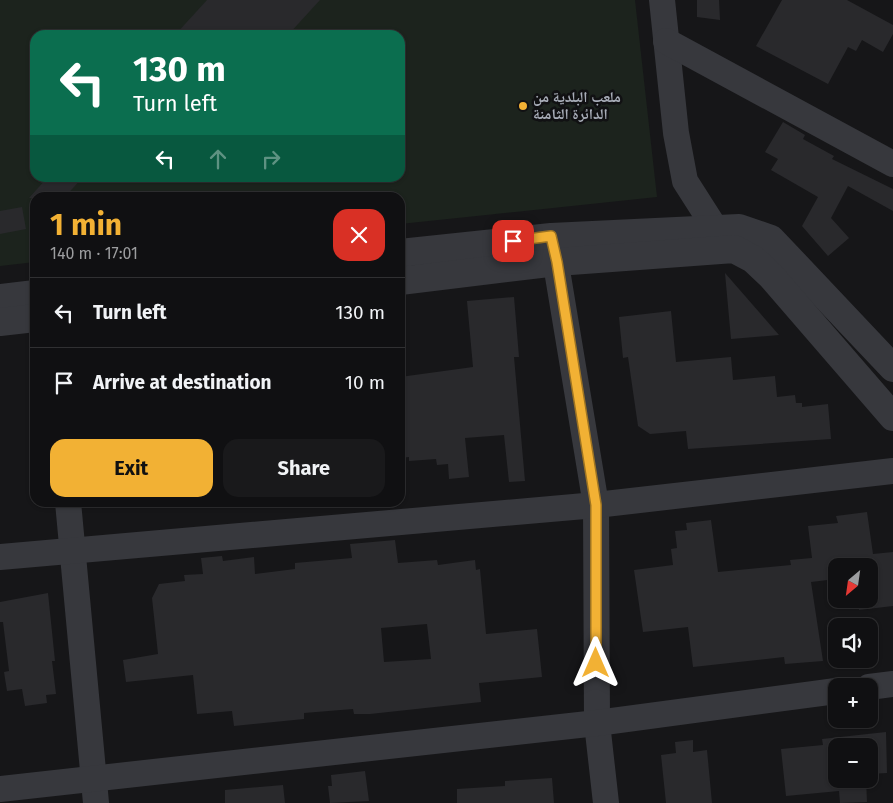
<!DOCTYPE html>
<meta charset="utf-8">
<style>
body{margin:0;font-family:"Fira Sans","Noto Naskh Arabic",sans-serif;background:#19191b;color:#f1f3f6;height:100vh;display:flex;flex-direction:column;font-size:19px;white-space:nowrap}
*{box-sizing:border-box;margin:0}
p{font-size:16px;color:#9c9d9f}
.icon{flex:none;width:28px;height:28px;fill:none;stroke:currentColor;stroke-width:2;stroke-linecap:round;stroke-linejoin:round}
.map{position:relative;flex:1;overflow:hidden}
.sheet{position:absolute;left:30px;top:192px;width:375px;height:315px;display:flex;flex-direction:column;background:#101012;border-radius:15px;box-shadow:0 1px 4px #0004,0 0 0 1px #303032}
.sheet>*{flex:none}
.guide{position:absolute;left:30px;top:30px;width:375px;height:152px;border-radius:15px;box-shadow:0 1px 4px #0004,0 0 0 1px #303032;background:#0b6e4f;color:#fff;overflow:hidden}
.needle{width:32px;rotate:209deg}
.buttons{position:absolute;left:828px;top:558px;display:grid;gap:10px}
.buttons a{display:grid;place-items:center;width:50px;height:50px;border-radius:10px;background:#101012;box-shadow:0 1px 4px #0004,0 0 0 1px #303032;font-size:25px}
.pin{position:absolute;display:grid;place-items:center;width:42px;height:42px;color:#fff;margin:-21px;border-radius:10px;box-shadow:0 2px 8px #0006}
.me{position:absolute;width:55px;margin:-28px;rotate:0deg;stroke-linejoin:round;filter:drop-shadow(0 0 4px #0008)}
.turn{display:flex;align-items:center;gap:18px;height:105px;padding:0 20px;font-size:22px}
.turn .icon{width:65px;height:65px;stroke-width:2.5}
.turn b{display:block;font-size:35px;line-height:42px}
.lanes{display:flex;align-items:center;height:48px;padding:0 20px;background:#0003;justify-content:center;gap:25px;direction:ltr}
.lanes .off{opacity:.35}
.round{display:grid;place-items:center;flex:none;width:52px;height:52px;border-radius:15px;background:#19191b}
.head{display:flex;align-items:center;justify-content:space-between;height:85px;padding:0 20px}
h1{font-size:30px;font-weight:700;line-height:38px;color:#f2b134}
.cta{display:flex;gap:10px;margin-top:auto;padding:10px 20px}
.cta a{flex:1;height:58px;border-radius:15px;background:#f2b134;color:#111;font-size:20px;font-weight:700;line-height:58px;text-align:center}
.cta a+a{background:#19191b;color:#f1f3f6}
ul{padding:0;list-style:none}
li{display:flex;align-items:center;gap:15px;height:70px;padding:0 20px;border-top:1px solid #303032}
li div{flex:1}
li b{display:block;font-size:19px}
li em{font-style:normal}
.map>svg:first-child{display:block}
.green{fill:#1c231d;fill-rule:evenodd}
.building{fill:#29292c;fill-rule:evenodd}
.lines{fill:none;stroke-linecap:round;stroke-linejoin:round}
.minor{stroke:#37383d;stroke-width:26}
.tertiary{stroke:#37383d;stroke-width:28}
.route-casing{stroke:#9d7322;stroke-width:12}
.route{stroke:#f2b134;stroke-width:9}
.poi-dot{fill:#f2b134;stroke:#111113;stroke-width:2}
.labels{text-anchor:middle;stroke-width:5;stroke-linejoin:round;paint-order:stroke}
.poi-label{font-size:15px;font-weight:bold;fill:#a8adb8;stroke:#111113;text-anchor:start}
</style>
<div class="map">
<svg width="893" height="803" viewBox="0 0 893 803">
<rect width="100%" height="100%" fill="#161618"/>
<path class="green" d="M 0,0 L 635,0 L 657,197 L 400,224 L 400,198 L 35,198 L 35,262 L 0,266 ZM 35,35 L 400,35 L 400,178 L 35,178 Z"/>
<g class="building">
<polygon points="207,0 320,0 288,35 175,35"/>
<polygon points="697,0 719,0 720,20 697,17"/>
<polygon points="782,0 847,0 893,25 893,34 883,52 862,40 856,51 848,47 828,84 756,46"/>
<polygon points="783,122 805,135 803,139 834,156 832,159 893,189 893,211 848,186 831,218 849,238 828,256 802,226 818,197 771,170 778,159 765,152"/>
<polygon points="47,178 82,178 64,198 29,198"/>
<polygon points="22,207 26,229 0,234 0,211"/>
<polygon points="725,273 779,335 731,339"/>
<polygon points="514,297 519,357 514,357 525,481 509,482 504,435 465,438 469,477 449,479 448,464 437,465 436,459 409,461 409,457 400,458 400,377 473,367 467,301"/>
<polygon points="671,311 676,362 731,357 733,380 775,376 777,397 795,395 796,403 802,403 802,407 828,404 831,439 688,449 686,431 650,434 638,426 628,357 623,358 619,317"/>
<polygon points="867,512 873,554 893,552 893,606 859,610 858,599 869,599 869,566 836,566 836,579 811,582 823,661 785,664 784,657 693,667 688,627 643,632 634,570 673,565 671,549 677,548 675,531 687,530 686,523 711,520 718,572 791,565 790,560 812,558 808,526 838,523 836,516"/>
<path d="M 395,540 L 398,563 L 437,560 L 438,565 L 475,560 L 476,570 L 480,569 L 486,634 L 537,629 L 542,677 L 479,683 L 481,702 L 370,714 L 354,714 L 353,709 L 304,713 L 304,719 L 234,726 L 232,711 L 197,714 L 193,675 L 126,682 L 123,660 L 158,654 L 152,598 L 159,584 L 185,581 L 184,575 L 203,574 L 201,558 L 222,556 L 223,561 L 254,557 L 255,574 L 295,569 L 295,563 L 352,558 L 350,544 ZM 427,624 L 431,659 L 384,662 L 381,628 Z"/>
<polygon points="48,593 55,661 52,661 56,694 46,695 47,703 25,706 22,689 7,691 4,672 9,671 3,622 0,622 0,602"/>
<polygon points="886,732 887,773 869,774 869,746 836,746 836,779 866,779 867,802 840,803 839,791 786,796 781,749 823,745 822,739"/>
<polygon points="693,740 693,752 707,750 712,803 666,803 661,755 676,753 675,742"/>
<polygon points="365,771 369,801 330,803 328,786 332,786 331,775"/>
<polygon points="552,778 554,803 457,803 457,789 505,786 505,781"/>
<polygon points="283,785 285,803 225,803 225,790"/>
</g>
<g class="lines">
<g class="minor">
<polyline points="662,0 676,133 685,181 715,228"/>
<polyline points="666,41 893,164"/>
<polyline points="552,240 596,505 597,723 606,803"/>
<polyline points="68,502 96,803"/>
<polyline points="0,557 596,505 893,471"/>
<polyline points="869,687 893,684"/>
<polyline points="0,789 597,723 836,691"/>
</g>
<g class="tertiary">
<polyline points="400,253 551,237 739,228 771,239 893,368"/>
<polyline points="400,281 557,262 734,249 753,259 771,276 893,417"/>
<polyline points="0,298 35,294"/>
<polyline points="0,322 35,318"/>
</g>
</g>
<g class="lines">
<defs>
<polyline id="route" points="513,241 551,236 557,262 596,505 596,663"/>
</defs>
<use href="#route" class="route-casing"/>
<use href="#route" class="route"/>
</g>
<circle class="poi-dot" cx="523" cy="106" r="5"/>
<g class="labels">
<g class="poi-label">
<text x="533" y="102">ملعب البلدية من<tspan x="533" dy="17">الدائرة الثامنة</tspan></text>
</g>
</g>
</svg>
<div class="buttons">
<a><svg class="needle" viewBox="-14 -14 28 28"><path d="M0-13l5 13h-10z" fill="#e53935"/><path d="M0 13l5-13h-10z" fill="#9c9d9f"/></svg></a>
<a><svg class="icon" aria-label="sound" viewBox="0 0 24 24"><path d="M4 9h4l5-4v14l-5-4H4zM17 9q2 3 0 6"/></svg></a>
<a>+</a>
<a>−</a>
</div>
<div class="pin" style="left:513px;top:241px;background:#d93025"><svg class="icon" aria-label="arrive" viewBox="0 0 24 24"><path d="M6 21V4h12l-3 4 3 4H6"/></svg></div>
<svg class="me" style="left:596px;top:663px" viewBox="-20 -20 40 40"><path d="M0-17L14 15 0 8-14 15z" fill="#f2b134" stroke="#fff" stroke-width="4"/></svg>
<div class="guide">
<div class="turn"><svg class="icon" aria-label="left" viewBox="0 0 24 24"><path d="M17 20v-9H6M10 6l-5 5 5 5"/></svg><div><b>130 m</b>Turn left</div></div>
<div class="lanes"><svg class="icon" aria-label="left" viewBox="0 0 24 24"><path d="M17 20v-9H6M10 6l-5 5 5 5"/></svg><svg class="icon off" aria-label="ahead" viewBox="0 0 24 24"><path d="M12 20V5M6 11l6-6 6 6"/></svg><svg class="icon off" aria-label="right" viewBox="0 0 24 24"><path d="M7 20v-9h11M14 6l5 5-5 5"/></svg></div>
</div>
<section class="sheet">
<div class="head"><div><h1>1 min</h1><p>140 m · 17:01</p></div><a class="round" style="background:#d93025;color:#fff"><svg class="icon" aria-label="close" viewBox="0 0 24 24"><path d="M6 6l12 12M18 6L6 18"/></svg></a></div>
<ul>
<li><svg class="icon" aria-label="left" viewBox="0 0 24 24"><path d="M17 20v-9H6M10 6l-5 5 5 5"/></svg><div><b>Turn left</b></div><em>130 m</em></li>
<li><svg class="icon" aria-label="arrive" viewBox="0 0 24 24"><path d="M6 21V4h12l-3 4 3 4H6"/></svg><div><b>Arrive at destination</b></div><em>10 m</em></li>
</ul>
<div class="cta"><a>Exit</a><a>Share</a></div>
</section>
</div>
